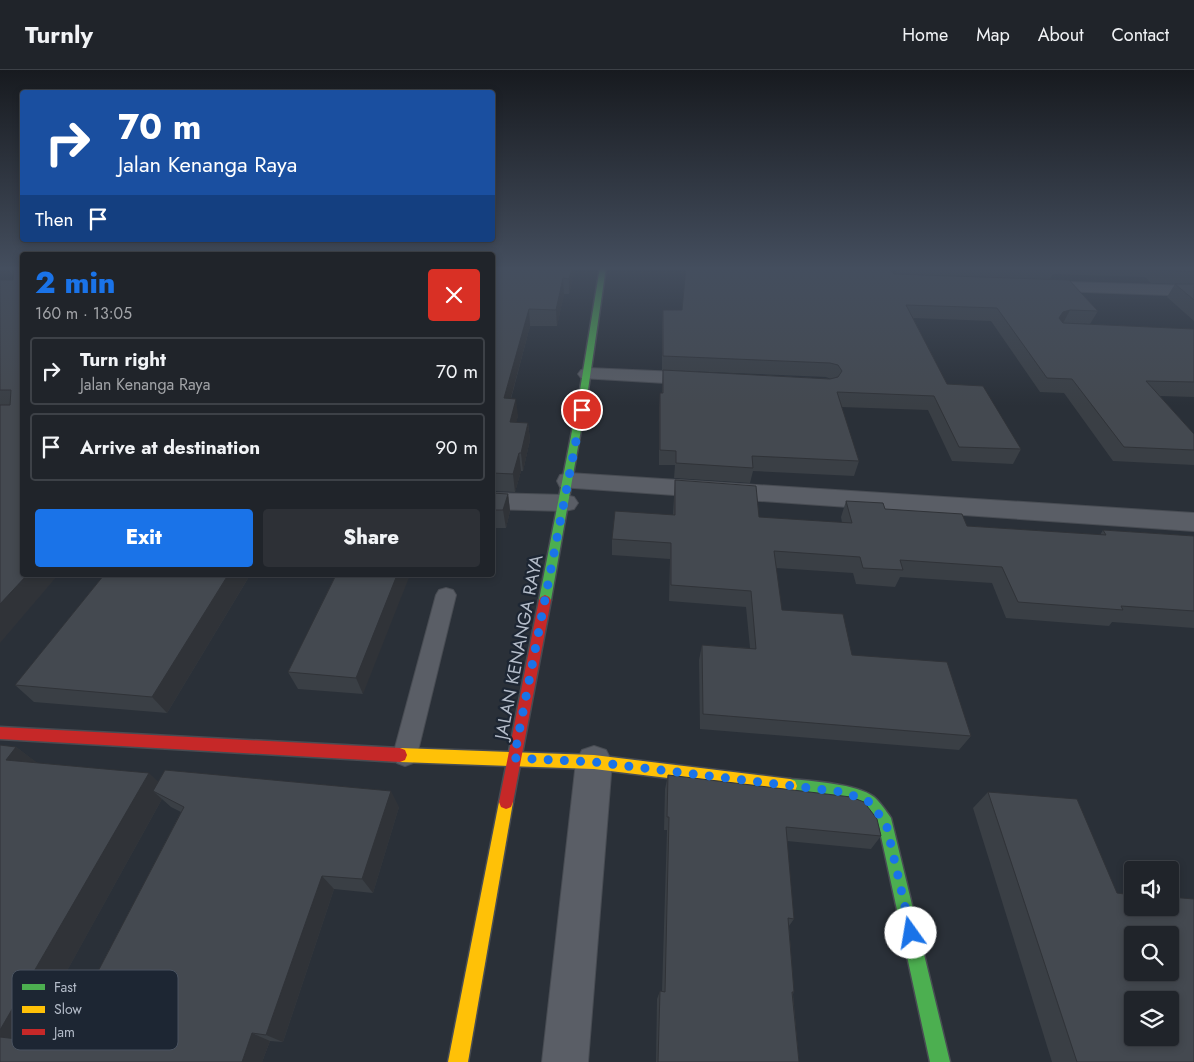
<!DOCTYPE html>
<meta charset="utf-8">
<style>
body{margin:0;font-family:Jost,sans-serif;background:#2d3036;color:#f1f3f6;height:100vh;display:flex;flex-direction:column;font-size:19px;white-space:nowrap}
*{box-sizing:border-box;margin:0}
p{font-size:16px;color:#a2a4a8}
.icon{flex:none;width:28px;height:28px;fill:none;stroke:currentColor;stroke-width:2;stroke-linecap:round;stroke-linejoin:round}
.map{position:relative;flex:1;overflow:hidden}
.side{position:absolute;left:20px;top:182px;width:475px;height:325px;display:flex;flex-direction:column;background:#20242a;border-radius:5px;box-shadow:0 2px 8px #0003,0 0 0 1px #3d4147}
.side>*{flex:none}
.banner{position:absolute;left:20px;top:20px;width:475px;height:152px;border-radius:5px;box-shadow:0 2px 8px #0003,0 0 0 1px #3d4147;background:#1a4fa0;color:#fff;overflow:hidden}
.controls{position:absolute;left:1124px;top:791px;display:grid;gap:10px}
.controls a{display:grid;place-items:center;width:55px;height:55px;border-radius:5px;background:#20242a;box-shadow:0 2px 8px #0003,0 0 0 1px #3d4147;font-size:25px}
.pin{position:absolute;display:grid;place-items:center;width:42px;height:42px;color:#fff;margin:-21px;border:2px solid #fff;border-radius:50%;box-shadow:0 1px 5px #0007}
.me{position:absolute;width:55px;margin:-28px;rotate:347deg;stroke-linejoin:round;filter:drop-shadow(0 0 4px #0008)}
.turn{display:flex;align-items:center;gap:18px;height:105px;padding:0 15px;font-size:22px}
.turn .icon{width:65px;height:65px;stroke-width:2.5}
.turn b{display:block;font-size:35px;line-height:42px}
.then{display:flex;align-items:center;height:48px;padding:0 15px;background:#0003;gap:10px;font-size:19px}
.round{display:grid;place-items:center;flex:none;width:52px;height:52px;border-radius:5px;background:#2d3036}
.overview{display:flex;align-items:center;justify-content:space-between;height:85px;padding:0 15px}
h1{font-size:30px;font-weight:800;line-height:38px;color:#1a73e8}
.cta{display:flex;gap:10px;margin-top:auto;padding:10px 15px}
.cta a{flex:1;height:58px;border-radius:5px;background:#1a73e8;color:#fff;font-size:20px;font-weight:800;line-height:58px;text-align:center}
.cta a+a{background:#2d3036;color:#f1f3f6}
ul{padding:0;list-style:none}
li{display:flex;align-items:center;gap:15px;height:68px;margin:0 10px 8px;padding:0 5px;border:2px solid #3d4147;border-radius:5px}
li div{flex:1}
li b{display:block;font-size:19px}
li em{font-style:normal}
header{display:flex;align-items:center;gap:30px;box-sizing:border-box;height:70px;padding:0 25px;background:#20242a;border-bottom:1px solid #3d4147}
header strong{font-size:24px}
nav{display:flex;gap:28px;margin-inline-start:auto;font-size:18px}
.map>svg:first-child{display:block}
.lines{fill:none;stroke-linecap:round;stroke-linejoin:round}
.lane-casing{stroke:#484c53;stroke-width:2}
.street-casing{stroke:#484c53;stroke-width:2}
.fast-casing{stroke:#484c53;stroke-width:3}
.slow-casing{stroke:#484c53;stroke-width:3}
.jam-casing{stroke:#484c53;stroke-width:3}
.lane{fill:#5a5e66;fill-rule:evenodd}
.street{fill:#5a5e66;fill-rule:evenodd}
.fast{fill:#4caf50;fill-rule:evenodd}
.slow{fill:#ffc107;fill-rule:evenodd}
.jam{fill:#c62828;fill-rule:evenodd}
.wall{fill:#3a3f45;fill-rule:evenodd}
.shaded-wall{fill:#303338}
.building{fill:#444950;stroke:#303338;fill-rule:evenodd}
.route{stroke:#1a73e8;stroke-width:9;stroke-dasharray:0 16.2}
.labels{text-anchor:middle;stroke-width:4.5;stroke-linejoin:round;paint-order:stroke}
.street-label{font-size:18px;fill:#b4bcc9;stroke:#1d2633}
.key{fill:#1d2633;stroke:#4a5360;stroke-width:1}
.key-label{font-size:14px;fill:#b4bcc9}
</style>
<header>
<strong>Turnly</strong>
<nav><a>Home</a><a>Map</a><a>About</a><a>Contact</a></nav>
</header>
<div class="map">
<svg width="1194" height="992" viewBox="0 0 1194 992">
<rect width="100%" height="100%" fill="#2a3038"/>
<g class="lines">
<defs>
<polygon id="lane" points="446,518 453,520 456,525 417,685 413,693 405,696 397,693 393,685 436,525 439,520"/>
<g id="street">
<polygon points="1038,211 1194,216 1194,226 1032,220 1030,216 1032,212"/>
<polygon points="588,298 700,303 707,305 710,309 707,313 700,315 581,308 578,304 581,300"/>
<polygon points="569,403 1194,443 1194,461 560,417 557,411 560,405"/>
<polygon points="492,423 565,425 574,427 578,433 574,439 565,441 492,439"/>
<polygon points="594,676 606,680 612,692 588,992 542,992 576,692 582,680"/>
</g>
<g id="fast">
<polygon points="600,197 606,197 588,320 551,530 549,533 541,533 539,530 580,320"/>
<path d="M 790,709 C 811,711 858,714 874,727 C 880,732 886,741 891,748 L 950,992 L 930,992 L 879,757 L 863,736 L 843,729 L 785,721 L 783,716 L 785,711 Z"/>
</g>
<g id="slow">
<polygon points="400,678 594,685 790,709 795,711 797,716 795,721 790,723 594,699 400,692 395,690 393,685 395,680"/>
<polygon points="506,725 511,727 513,732 468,992 448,992 499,732 501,727"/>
</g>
<g id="jam">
<polygon points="545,525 549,527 551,530 513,732 511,737 506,739 501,737 499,732 539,530 541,527"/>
<polygon points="0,657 400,678 405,680 407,685 405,690 400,692 0,669"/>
</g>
</defs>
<use href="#lane" class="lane-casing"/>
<use href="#street" class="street-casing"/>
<use href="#fast" class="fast-casing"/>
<use href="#slow" class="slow-casing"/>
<use href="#jam" class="jam-casing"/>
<use href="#lane" class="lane"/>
<use href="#street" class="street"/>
<use href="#fast" class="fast"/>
<use href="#slow" class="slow"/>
<use href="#jam" class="jam"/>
</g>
<g class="wall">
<polygon points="0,197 22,197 0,573 0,210 13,210 13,206 8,198"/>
<polygon points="492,197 576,197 569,224 564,224 557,256 530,256 511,329 518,346 516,352 528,353 530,370 523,401 521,401 515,422 492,421"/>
<polygon points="686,197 1194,197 1194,251 1167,227 1175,214 1182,214 1151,213 1145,207 1053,204 1050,209 1098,241 1090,254 1063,253 1194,259 1194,327 1160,326 1194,364 1194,395 1113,391 1064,323 1040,322 991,251 913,248 947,314 1021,379 1013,394 952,391 928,340 841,337 859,391 854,406 753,401 750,413 674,408 675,395 659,395 659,337 660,323 662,323 663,300 831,309 826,307 662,300 662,253 663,240 682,240"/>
<polygon points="675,410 759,447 842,453 841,447 846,431 967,456 1100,465 1103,460 1194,466 1194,558 1112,552 1109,556 1006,548 992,513 900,507 895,517 856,514 853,503 776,498 782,540 852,585 971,666 959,680 700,659 699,590 702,575 750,578 746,537 669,531 670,489 612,485 612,469 673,445 674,427"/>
<polygon points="492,423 508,424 510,441 506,458 492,458"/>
<polygon points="104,505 250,505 167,643 34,632 15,615"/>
<polygon points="336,505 363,624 298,619 288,602"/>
<path d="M 16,677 L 37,693 L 158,711 L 399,737 L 373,823 L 334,819 L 283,972 L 270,971 L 262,992 L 0,992 ZM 162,729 L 171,737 L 181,742 L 60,974 L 28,971 Z"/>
<polygon points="668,705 881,766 871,779 787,771 794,849 789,856 794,922 793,924 799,992 656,992 657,929 660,921 662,921 667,760 664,760 665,719"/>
<polygon points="988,722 1117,823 1194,992 1052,992 973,738"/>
</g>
<g class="shaded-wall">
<polygon points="0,197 8,197 8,198 0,199"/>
<polygon points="572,197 576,197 569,224 569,209"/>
<polygon points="891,197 898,197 896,204 888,206"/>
<polygon points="563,208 564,224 557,256 556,240"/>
<polygon points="529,239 530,256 506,346 504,328"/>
<polygon points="1070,240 1063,253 1055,255 1063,242"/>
<polygon points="516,329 518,346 512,369 510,352"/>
<polygon points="528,353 530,370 523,401 521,383"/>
<polygon points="519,383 521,401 515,422 513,404"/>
<polygon points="508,424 510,441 506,458 503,440"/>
<polygon points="27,505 58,505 0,573 0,534"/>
<polygon points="228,505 250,505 167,643 152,627"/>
<polygon points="397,505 410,505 363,624 356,608"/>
<polygon points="16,677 39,694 6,690"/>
<polygon points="149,703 167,720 153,721 162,729 26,975 0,968 0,960"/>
<polygon points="391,721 399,737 373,823 362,809"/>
<polygon points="322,806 334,819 283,972 266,965"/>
<polygon points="252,963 270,971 262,992 242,992"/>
</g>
<g class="building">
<polygon points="14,197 22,197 22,505 27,505 0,534 0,335 10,335 11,320 0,320 0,210 13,210"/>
<polygon points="492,197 572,197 569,209 563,208 556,240 529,239 504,328 516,329 510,352 528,353 521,383 519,383 513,404 492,403"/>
<polygon points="686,197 891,197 890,199 894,204 1069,210 1098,241 1070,240 1063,242 1059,248 1063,253 1194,259 1194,312 1146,311 1194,364 1194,380 1124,377 1072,309 1047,308 997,238 906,235 947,314 983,316 1021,379 959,377 934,326 837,322 859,391 752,386 753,398 676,393 676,381 660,380 660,323 663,323 663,300 830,309 838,307 842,301 838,295 830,293 663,286 663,240 682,240"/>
<polygon points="1156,197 1194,197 1194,202 1159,200"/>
<polygon points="1175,214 1194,214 1194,230"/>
<polygon points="675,410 756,416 759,447 852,453 846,431 883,433 885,439 962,444 967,456 1106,465 1103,460 1194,466 1194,541 1121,536 1123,540 1018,532 1002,497 900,490 903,500 863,498 860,487 774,481 782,540 843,544 852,585 947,592 971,666 703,644 702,575 756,579 751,521 671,515 671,473 612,469 615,441 675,445"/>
<polygon points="492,423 508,424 503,440 492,440"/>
<polygon points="104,505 228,505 152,627 15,615"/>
<polygon points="336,505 397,505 356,608 288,602"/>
<polygon points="0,675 16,677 6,690 149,703 0,960"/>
<polygon points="165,700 391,721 362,809 322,806 266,965 252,963 242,992 0,992 0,967 60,974 184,737 153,721"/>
<polygon points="668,705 851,727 864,732 877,749 881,766 786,757 794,849 788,848 794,922 792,922 799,992 658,992 660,921 665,922 669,747 667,747"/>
<path d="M 988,722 L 1077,729 L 1117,823 L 1132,825 L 1132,838 L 1170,838 L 1170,827 L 1194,829 L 1194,992 L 1077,992 ZM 1132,865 L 1170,865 L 1170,902 L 1132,902 ZM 1132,930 L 1170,930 L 1170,968 L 1132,968 Z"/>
</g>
<linearGradient id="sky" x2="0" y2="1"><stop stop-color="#171a1f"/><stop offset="0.59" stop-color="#444e5e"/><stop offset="1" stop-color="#444e5e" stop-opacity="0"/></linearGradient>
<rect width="1194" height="336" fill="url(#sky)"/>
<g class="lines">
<polyline class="route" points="582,340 514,688 594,692 843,722 868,731 886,753 911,863"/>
</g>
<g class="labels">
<g class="street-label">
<text transform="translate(519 577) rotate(-79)" y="6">JALAN KENANGA RAYA</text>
</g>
</g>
<rect x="12" y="900" width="166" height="80" rx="8" class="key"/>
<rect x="22" y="914" width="23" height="6" fill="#4caf50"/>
<rect x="22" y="936" width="23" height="7" fill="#ffc107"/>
<rect x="22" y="959" width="23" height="6" fill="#c62828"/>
<g class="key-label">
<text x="54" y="922">Fast</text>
<text x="54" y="944">Slow</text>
<text x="54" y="967">Jam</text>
</g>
</svg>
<div class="controls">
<a><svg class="icon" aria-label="sound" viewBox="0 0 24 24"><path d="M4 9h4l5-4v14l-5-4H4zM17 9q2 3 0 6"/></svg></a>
<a><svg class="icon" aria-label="search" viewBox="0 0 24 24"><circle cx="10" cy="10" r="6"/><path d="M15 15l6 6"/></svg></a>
<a><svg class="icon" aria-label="layers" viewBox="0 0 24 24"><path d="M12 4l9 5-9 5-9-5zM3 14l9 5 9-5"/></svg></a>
</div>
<div class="pin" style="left:582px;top:340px;background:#d93025"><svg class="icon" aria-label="arrive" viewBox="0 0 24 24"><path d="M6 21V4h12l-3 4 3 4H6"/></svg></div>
<svg class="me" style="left:911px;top:863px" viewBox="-20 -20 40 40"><circle r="19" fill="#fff"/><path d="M0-13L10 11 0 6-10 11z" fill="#1a73e8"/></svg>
<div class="banner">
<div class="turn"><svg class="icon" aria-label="right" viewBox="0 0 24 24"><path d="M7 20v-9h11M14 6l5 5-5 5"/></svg><div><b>70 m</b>Jalan Kenanga Raya</div></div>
<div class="then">Then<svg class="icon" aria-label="arrive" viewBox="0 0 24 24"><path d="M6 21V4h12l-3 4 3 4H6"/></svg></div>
</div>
<section class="side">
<div class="overview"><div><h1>2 min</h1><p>160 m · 13:05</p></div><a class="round" style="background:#d93025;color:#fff"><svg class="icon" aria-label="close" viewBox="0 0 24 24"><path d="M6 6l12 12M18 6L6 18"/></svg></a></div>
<ul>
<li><svg class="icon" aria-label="right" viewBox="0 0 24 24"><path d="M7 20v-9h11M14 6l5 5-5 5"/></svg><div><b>Turn right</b><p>Jalan Kenanga Raya</p></div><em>70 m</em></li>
<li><svg class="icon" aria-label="arrive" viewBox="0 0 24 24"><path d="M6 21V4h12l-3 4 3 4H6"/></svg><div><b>Arrive at destination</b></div><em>90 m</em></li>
</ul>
<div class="cta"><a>Exit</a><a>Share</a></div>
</section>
</div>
